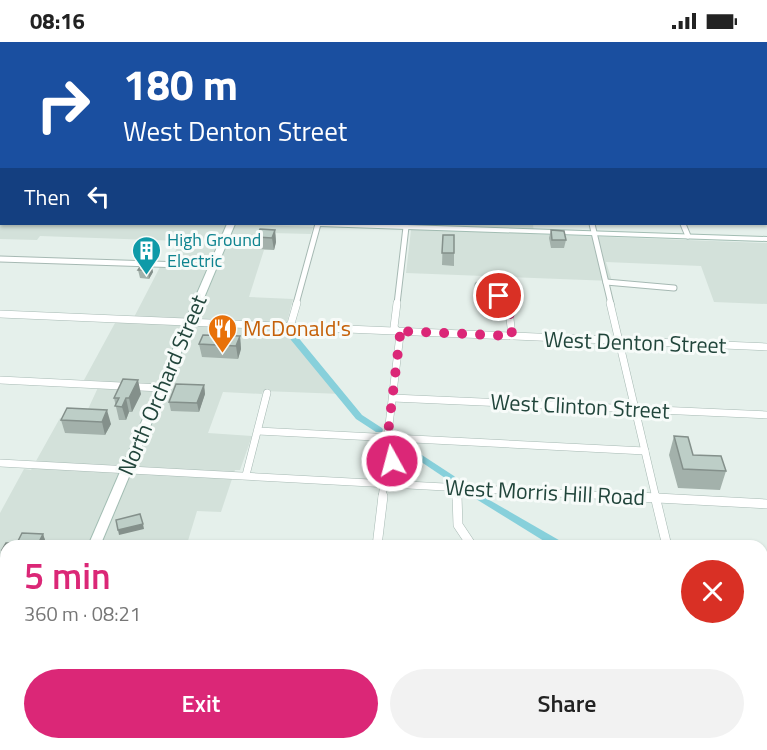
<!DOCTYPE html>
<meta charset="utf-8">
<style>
body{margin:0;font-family:"Titillium Web",sans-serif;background:#f2f2f2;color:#222;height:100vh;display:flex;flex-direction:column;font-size:22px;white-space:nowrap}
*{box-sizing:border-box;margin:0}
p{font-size:20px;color:#767676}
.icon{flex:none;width:33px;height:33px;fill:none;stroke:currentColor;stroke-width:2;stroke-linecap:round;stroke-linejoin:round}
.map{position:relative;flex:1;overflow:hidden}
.details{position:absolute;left:0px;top:498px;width:768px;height:210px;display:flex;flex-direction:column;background:#fff;border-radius:18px 18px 0 0;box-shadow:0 2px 4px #0004}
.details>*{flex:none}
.hud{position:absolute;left:0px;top:0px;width:768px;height:183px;box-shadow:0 2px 4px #0004;background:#1a4fa0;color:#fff;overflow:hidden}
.pin{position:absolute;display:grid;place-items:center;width:51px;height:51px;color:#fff;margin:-26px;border:3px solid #fff;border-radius:50%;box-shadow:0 2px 6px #0007}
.me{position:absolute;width:66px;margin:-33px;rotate:353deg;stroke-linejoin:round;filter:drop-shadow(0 0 4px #0008)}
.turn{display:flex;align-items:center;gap:21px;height:126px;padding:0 24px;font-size:27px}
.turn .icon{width:78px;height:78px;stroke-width:2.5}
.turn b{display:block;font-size:42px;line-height:51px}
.then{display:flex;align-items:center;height:57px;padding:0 24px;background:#0003;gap:12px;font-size:22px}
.round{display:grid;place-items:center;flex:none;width:63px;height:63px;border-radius:32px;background:#f2f2f2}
.head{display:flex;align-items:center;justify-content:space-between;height:102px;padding:0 24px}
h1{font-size:36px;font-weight:600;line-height:45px;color:#db2777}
.button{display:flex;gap:12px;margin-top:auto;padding:12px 24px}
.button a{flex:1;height:69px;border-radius:36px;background:#db2777;color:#fff;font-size:24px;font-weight:600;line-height:69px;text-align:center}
.button a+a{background:#f2f2f2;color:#222}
.status{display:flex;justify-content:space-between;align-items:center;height:42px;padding:0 30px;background:#fff;direction:ltr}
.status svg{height:16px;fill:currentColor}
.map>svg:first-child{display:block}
.built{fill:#d3e1da}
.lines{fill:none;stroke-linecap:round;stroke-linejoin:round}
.canal{fill:#87d0db;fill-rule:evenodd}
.street-far3-casing{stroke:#a6b9b3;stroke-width:4.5}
.street-far2-casing{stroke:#a6b9b3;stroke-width:7}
.street-far1-casing{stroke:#a6b9b3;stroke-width:8}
.street-casing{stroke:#a6b9b3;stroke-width:10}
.secondary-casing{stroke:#a2bdb3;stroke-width:2}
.street-far3{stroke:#fff;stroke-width:4}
.street-far2{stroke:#fff;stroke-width:5}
.street-far1{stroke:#fff;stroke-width:7}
.street{stroke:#fff;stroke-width:9}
.secondary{fill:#fff;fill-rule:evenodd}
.wall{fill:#a3b1ab}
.shaded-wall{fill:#84908b}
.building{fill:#bdcec7;stroke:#84908b;stroke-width:1.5}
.route{stroke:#db2777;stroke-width:10;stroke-dasharray:0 18}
.labels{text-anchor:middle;stroke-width:6;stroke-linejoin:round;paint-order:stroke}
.far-culture-label{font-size:18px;fill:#0d838f;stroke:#f7fbf9;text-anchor:start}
.food-label{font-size:22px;fill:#c56008;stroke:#f7fbf9;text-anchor:start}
.street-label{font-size:22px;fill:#21453b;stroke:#f7fbf9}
</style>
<div class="status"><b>08:16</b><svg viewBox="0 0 49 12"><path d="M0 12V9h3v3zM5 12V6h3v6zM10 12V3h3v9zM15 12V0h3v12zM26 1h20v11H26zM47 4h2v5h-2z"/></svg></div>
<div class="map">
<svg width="767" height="708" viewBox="0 0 767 708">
<rect width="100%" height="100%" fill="#e5f0eb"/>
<g class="built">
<polygon points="0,0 300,0 2,2 0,125"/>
<polygon points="0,173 2,182 230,182 313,185 311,192 271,191 274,208 264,208 249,255 293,257 285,288 342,352 263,349 262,352 223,350 208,391 252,394 240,428 235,428 221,470 197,469 187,502 210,504 6,504 6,702 119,702 117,708 0,708 0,471 24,427 31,428 60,376 83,378 101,339 84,338 115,281 131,281 160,225 168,226 180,199 40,194 37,198 0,197"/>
<polygon points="416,182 533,182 534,192 767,201 767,262 714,260 701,224 606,220 612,239 406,231 411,188 415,188"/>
</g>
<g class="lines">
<g class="canal">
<polygon points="168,0 172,0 171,2 167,2"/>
<rect x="0" y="37" width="2" height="2"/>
<polygon points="291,294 297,294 362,373 382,386 383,388 382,390 376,390 356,377 291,298 290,296"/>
<polygon points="405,402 454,434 456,436 454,438 448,438 402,407 401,405 402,403"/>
<polygon points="479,452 564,501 565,504 552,504 476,457 474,455 476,453"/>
<polygon points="762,580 767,581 767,591 762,590"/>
</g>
<defs>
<g id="street-far3">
<polyline points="616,0 625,2"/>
<polyline points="0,61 2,59"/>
</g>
<g id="street-far2">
<polyline points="592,182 611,262"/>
<polyline points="683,182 688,194"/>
<polyline points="0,217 213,224"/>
<polyline points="606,240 674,246"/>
<polyline points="478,243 478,259"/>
<polyline points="478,252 497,255 507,262"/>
<polyline points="296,262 318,182"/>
<polyline points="397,262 406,185"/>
</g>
<g id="street-far1">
<polyline points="505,261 509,268 512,294"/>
<polyline points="610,261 656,456"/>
<polyline points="0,272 767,305"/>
<polyline points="290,285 297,261"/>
<polyline points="0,338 161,346"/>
<polyline points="393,356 767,373"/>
<polyline points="258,389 645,409"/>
<polyline points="0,421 648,456"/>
<polyline points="246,433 267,351"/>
<polyline points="382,456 384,441 390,430 393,417 388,391 400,293 394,285 397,261"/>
<polyline points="456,456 457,445"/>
</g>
<g id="street">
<polyline points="457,454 458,483 472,504"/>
<polyline points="620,454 767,462"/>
<polyline points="655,454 667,504"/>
<polyline points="377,504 383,454"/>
<polyline points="0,658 6,658"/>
<polyline points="312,702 312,708"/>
<polyline points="433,702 433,708"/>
<polyline points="572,702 572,708"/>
<polyline points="606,702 690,708"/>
<polyline points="713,702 715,708"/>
<polyline points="300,708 301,702"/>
</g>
<g id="secondary">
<polygon points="307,0 313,0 306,2"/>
<rect x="0" y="39" width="2" height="4"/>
<rect x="766" y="59" width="1" height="4"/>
<rect x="0" y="168" width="2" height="4"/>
<polygon points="227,182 235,182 100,504 88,504"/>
<polygon points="315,182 376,182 767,195 767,199 319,184"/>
<polygon points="6,696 6,702 18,702 15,708 0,708"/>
</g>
</defs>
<use href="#street-far3" class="street-far3-casing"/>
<use href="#street-far2" class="street-far2-casing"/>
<use href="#street-far1" class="street-far1-casing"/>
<use href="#street" class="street-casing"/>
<use href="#secondary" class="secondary-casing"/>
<use href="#street-far3" class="street-far3"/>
<use href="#street-far2" class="street-far2"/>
<use href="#street-far1" class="street-far1"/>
<use href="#street" class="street"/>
<use href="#secondary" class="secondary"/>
</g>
<g class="wall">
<rect x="331" y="0" width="15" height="2"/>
<rect x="349" y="0" width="33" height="2"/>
<polygon points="275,188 276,200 274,208 258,207 257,195"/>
<polygon points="551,188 566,198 564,206 551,206 549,196"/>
<polygon points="443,193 454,211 454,224 442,223"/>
<polygon points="151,222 153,230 149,237 140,236 138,228"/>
<polygon points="240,294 241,307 238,317 202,315 199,302"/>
<polygon points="204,343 205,352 199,370 171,369 169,360"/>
<polygon points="141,352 132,370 129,370 126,378 119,378 114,356"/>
<polygon points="67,366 111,382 105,393 65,391 61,378"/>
<polygon points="674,394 693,413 726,429 720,448 678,446 669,413"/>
<polygon points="22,491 43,492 47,504 6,504 6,517 2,508 6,501 17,501"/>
</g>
<g class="shaded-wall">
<polygon points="275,188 276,200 274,208 272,196"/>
<polygon points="151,222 153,230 149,237 148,228"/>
<polygon points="240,294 241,307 238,317 236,304"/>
<polygon points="138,338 141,352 132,370 129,356"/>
<polygon points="204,343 205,352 199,370 197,361"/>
<polygon points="126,356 129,370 126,378 122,365"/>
<polygon points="107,368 111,382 105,393 102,380"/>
<polygon points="143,482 144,487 119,493 118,488"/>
<polygon points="43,492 47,504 37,504"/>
</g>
<g class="building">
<polygon points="260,187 275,188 272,196 257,195"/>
<polygon points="551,188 564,189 566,198 552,198"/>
<polygon points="443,193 454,193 454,211 442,211"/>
<polygon points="142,222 151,222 148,228 138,228"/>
<polygon points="203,293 240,294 236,304 199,302"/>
<polygon points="123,337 138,338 129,356 126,356 122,365 115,364 119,356 114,356"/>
<polygon points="176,342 204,343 197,361 169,360"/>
<polygon points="67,366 107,368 102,380 61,378"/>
<polygon points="674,394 688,395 693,413 721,414 726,429 683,427"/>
<polygon points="140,472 143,482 118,488 116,478"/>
<polygon points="22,491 43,492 37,504 6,504 6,508 2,508 6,501 17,501"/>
</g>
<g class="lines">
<path class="route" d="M 392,419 L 393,402 L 388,391 L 400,293 L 397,289 L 512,294 C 511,281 511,262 499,254"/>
</g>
<defs>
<symbol id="building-pin" viewBox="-11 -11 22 30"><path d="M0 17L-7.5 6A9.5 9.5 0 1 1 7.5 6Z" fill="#0f9aa8" stroke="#f7fbf9"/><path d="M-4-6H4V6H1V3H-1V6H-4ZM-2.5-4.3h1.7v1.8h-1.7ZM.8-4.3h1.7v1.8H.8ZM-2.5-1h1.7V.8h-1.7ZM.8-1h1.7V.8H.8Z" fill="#fff"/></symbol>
<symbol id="restaurant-pin" viewBox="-11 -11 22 30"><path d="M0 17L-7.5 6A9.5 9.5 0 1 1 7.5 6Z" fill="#e8710a" stroke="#f7fbf9"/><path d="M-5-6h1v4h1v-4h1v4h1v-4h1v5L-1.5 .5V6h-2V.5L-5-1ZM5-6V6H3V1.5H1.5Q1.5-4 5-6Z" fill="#fff"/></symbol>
</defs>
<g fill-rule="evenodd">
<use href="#building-pin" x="130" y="192" width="33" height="45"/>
<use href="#restaurant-pin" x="206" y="270" width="33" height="45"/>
</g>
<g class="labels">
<g class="far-culture-label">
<text x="167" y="204">High Ground<tspan x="167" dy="21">Electric</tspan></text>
</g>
<g class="food-label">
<text x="243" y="294">McDonald's</text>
</g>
<g class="street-label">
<text transform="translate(635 300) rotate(2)" y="8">West Denton Street</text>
<text transform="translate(162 343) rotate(-67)" y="8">North Orchard Street</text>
<text transform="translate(580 364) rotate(3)" y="8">West Clinton Street</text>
<text transform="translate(545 450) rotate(3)" y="8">West Morris Hill Road</text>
</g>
</g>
</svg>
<div class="pin" style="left:499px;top:254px;background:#d93025"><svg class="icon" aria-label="arrive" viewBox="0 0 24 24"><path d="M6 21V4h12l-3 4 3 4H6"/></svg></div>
<svg class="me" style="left:392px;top:419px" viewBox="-20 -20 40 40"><circle r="17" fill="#db2777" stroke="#fff" stroke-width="3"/><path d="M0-11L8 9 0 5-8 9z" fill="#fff"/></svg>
<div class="hud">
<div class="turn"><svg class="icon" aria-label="right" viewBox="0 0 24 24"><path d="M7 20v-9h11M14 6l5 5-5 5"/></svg><div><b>180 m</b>West Denton Street</div></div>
<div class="then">Then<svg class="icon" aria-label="left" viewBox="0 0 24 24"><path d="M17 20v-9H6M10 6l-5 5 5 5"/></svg></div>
</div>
<section class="details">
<div class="head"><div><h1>5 min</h1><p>360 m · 08:21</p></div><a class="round" style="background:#d93025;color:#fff"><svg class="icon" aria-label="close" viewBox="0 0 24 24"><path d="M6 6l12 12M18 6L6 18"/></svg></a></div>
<div class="button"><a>Exit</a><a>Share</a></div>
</section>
</div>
